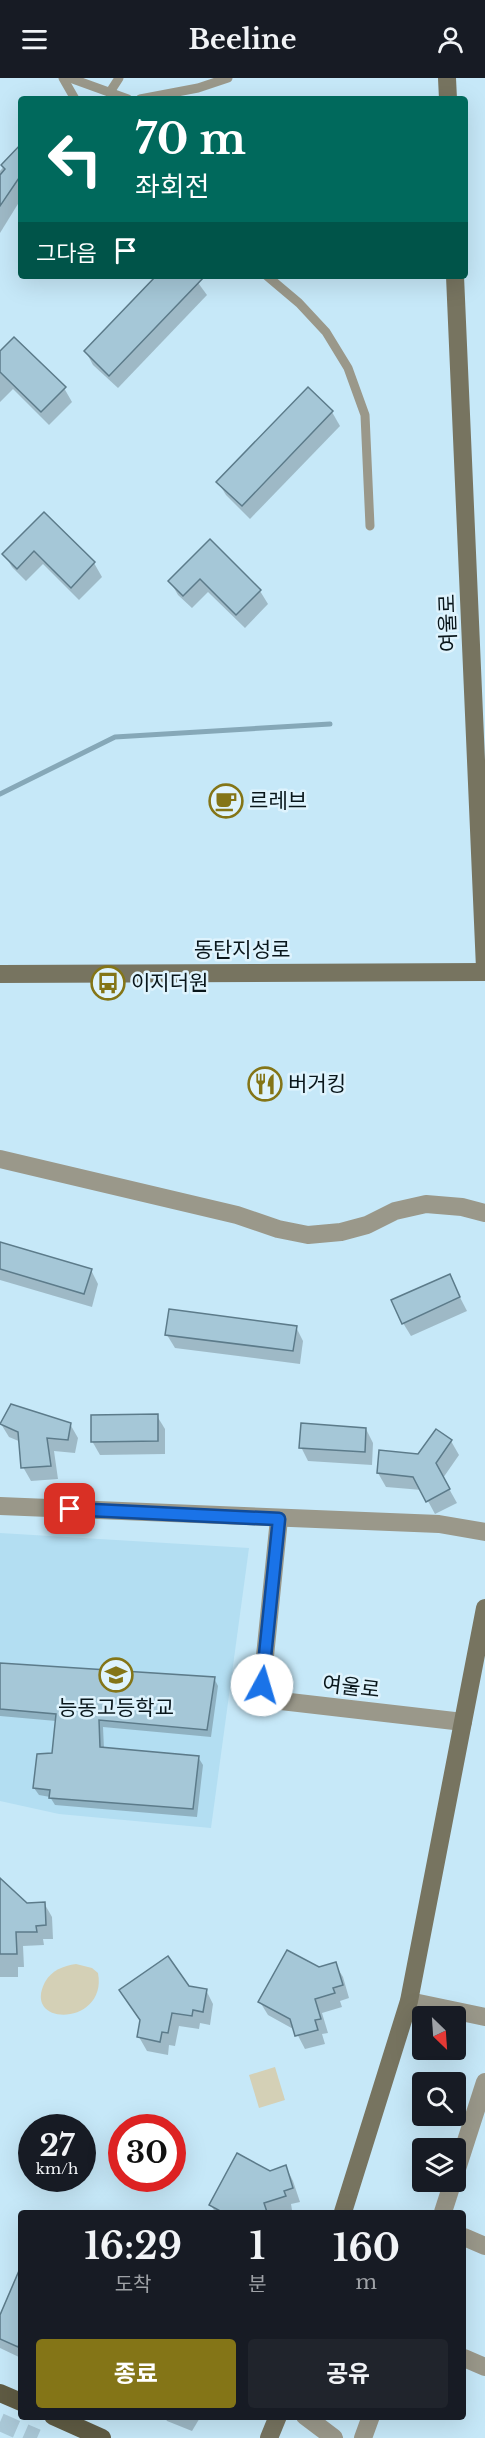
<!DOCTYPE html>
<html lang="ko">
<meta charset="utf-8">
<style>
body{margin:0;font-family:"Libre Baskerville","Noto Sans KR",serif;background:#20242c;color:#f1f3f6;height:100vh;display:flex;flex-direction:column;font-size:22px;white-space:nowrap}
*{box-sizing:border-box;margin:0}
p{font-size:20px;color:#9ea1a6}
.icon{flex:none;width:33px;height:33px;fill:none;stroke:currentColor;stroke-width:2;stroke-linecap:round;stroke-linejoin:round}
.map{position:relative;flex:1;overflow:hidden}
.sheet{position:absolute;left:18px;top:2132px;width:448px;height:210px;display:flex;flex-direction:column;background:#171b24;border-radius:6px;box-shadow:0 6px 24px #0002}
.sheet>*{flex:none}
.guide{position:absolute;left:18px;top:18px;width:450px;height:183px;border-radius:6px;box-shadow:0 6px 24px #0002;background:#00695c;color:#fff;overflow:hidden}
.needle{width:39px;rotate:155deg}
.buttons{position:absolute;left:412px;top:1928px;display:grid;gap:12px}
.buttons a{display:grid;place-items:center;width:54px;height:54px;border-radius:6px;background:#171b24;box-shadow:0 6px 24px #0002;font-size:30px}
.speed{position:absolute;left:18px;top:2036px;display:flex;gap:12px;font-size:30px;font-weight:700;text-align:center}
.speed>*{display:grid;place-content:center;width:78px;height:78px;border-radius:50%;background:#171b24;box-shadow:0 6px 24px #0002;line-height:1}
.speed small{font-size:15px;font-weight:400}
.speed .limit{border:9px solid #d22;background:#fff;color:#111}
.pin{position:absolute;display:grid;place-items:center;width:51px;height:51px;color:#fff;margin:-26px;border-radius:12px;box-shadow:0 3px 9px #0006}
.me{position:absolute;width:66px;margin:-33px;rotate:6deg;stroke-linejoin:round;filter:drop-shadow(0 0 4px #0008)}
.turn{display:flex;align-items:center;gap:21px;height:126px;padding:0 18px;font-size:27px}
.turn .icon{width:78px;height:78px;stroke-width:2.5}
.turn b{display:block;font-size:42px;line-height:51px}
.then{display:flex;align-items:center;height:57px;padding:0 18px;background:#0003;gap:12px;font-size:22px}
.eta{display:flex;justify-content:space-evenly;align-items:center;height:102px;text-align:center}
.eta b{font-size:36px;font-weight:700;line-height:42px}
.primary-button{display:flex;gap:12px;margin-top:auto;padding:12px 18px}
.primary-button a{flex:1;height:69px;border-radius:6px;background:#847517;color:#fff;font-size:24px;font-weight:700;line-height:69px;text-align:center}
.primary-button a+a{background:#20242c;color:#f1f3f6}
header{display:flex;justify-content:space-between;align-items:center;height:78px;padding:0 18px;background:#171b24;font-size:27px;font-weight:700}
.map>svg:first-child{display:block}
.built{fill:#b3def2}
.green{fill:#d4d0b6}
.shadow{fill:#0003}
.lines{fill:none;stroke-linecap:round;stroke-linejoin:round}
.stream{stroke:#86a8b8;stroke-width:5}
.building{fill:#a5c7d7;stroke:#5c7b8a;stroke-width:1.5}
.secondary-tunnel{stroke:#aac8d7;stroke-width:18;stroke-dasharray:18 9;stroke-linecap:butt}
.lane{stroke:#9a988a;stroke-width:9}
.street{stroke:#9a988a;stroke-width:18}
.secondary{stroke:#777460;stroke-width:18}
.primary{stroke:#5f5b43;stroke-width:18}
.route-casing{stroke:#114b97;stroke-width:15}
.route{stroke:#1a73e8;stroke-width:10}
.labels{text-anchor:middle;stroke-width:5;stroke-linejoin:round;paint-order:stroke}
.street-label{font-size:21px;fill:#09161b;stroke:#def3fd}
.poi-label{font-size:21px;fill:#09161b;stroke:#def3fd;text-anchor:start}
</style>
<header><svg class="icon" aria-label="menu" viewBox="0 0 24 24"><path d="M4 6h16M4 12h16M4 18h16"/></svg>Beeline<svg class="icon" aria-label="person" viewBox="0 0 24 24"><circle cx="12" cy="8" r="4"/><path d="M4 21q1-7 8-7t8 7"/></svg></header>
<div class="map">
<svg width="485" height="2360" viewBox="0 0 485 2360">
<rect width="100%" height="100%" fill="#c6e8f8"/>
<polygon class="built" points="0,1455 249,1470 211,1750 59,1736 0,1723"/>
<g class="green">
<path d="M 76,1886 L 92,1890 L 98,1895 C 108,1948 21,1950 45,1904 C 52,1892 63,1888 76,1886 Z"/>
<polygon points="275,1989 285,2022 259,2030 249,1997"/>
</g>
<g class="shadow">
<polygon points="21,68 21,121 0,155 0,93"/>
<polygon points="158,198 193,198 207,217 118,310 93,287 86,274"/>
<polygon points="0,275 64,310 72,324 49,347 13,311 0,324"/>
<polygon points="308,311 332,334 340,348 250,441 226,417 218,404"/>
<polygon points="44,436 94,485 102,499 79,522 43,486 26,503 12,489 4,476"/>
<polygon points="210,463 260,513 268,526 245,550 208,514 192,530 178,517 170,503"/>
<polygon points="0,1166 91,1192 98,1206 92,1229 0,1202"/>
<polygon points="449,1198 467,1233 411,1258 403,1245"/>
<polygon points="296,1249 303,1263 300,1286 175,1270 167,1257"/>
<polygon points="157,1338 165,1351 165,1376 100,1377 92,1363"/>
<polygon points="1,1346 70,1346 78,1360 75,1375 54,1373 58,1401 31,1403 23,1389 21,1364 9,1359"/>
<polygon points="366,1351 373,1365 372,1387 308,1383 301,1369"/>
<polygon points="451,1363 459,1377 443,1400 457,1425 435,1436 422,1412 386,1409 378,1395"/>
<polygon points="0,1586 214,1600 218,1608 211,1659 103,1649 104,1671 198,1679 203,1687 197,1739 55,1727 50,1719 39,1717 34,1710 54,1676 56,1643 0,1638"/>
<polygon points="0,1802 26,1826 44,1825 52,1839 53,1861 43,1861 44,1867 23,1868 24,1889 18,1889 18,1899 0,1899"/>
<polygon points="335,1886 343,1899 349,1920 340,1923 342,1929 322,1935 328,1955 322,1956 325,1966 305,1971 295,1952 268,1937 260,1924 318,1891"/>
<polygon points="188,1909 206,1912 213,1926 210,1947 200,1945 199,1951 179,1948 175,1968 169,1967 168,1977 147,1973 139,1959"/>
<polygon points="286,2089 293,2103 300,2124 291,2126 292,2132 283,2134 215,2134 211,2127 270,2094"/>
<polygon points="21,2196 21,2280 0,2270 0,2241"/>
<polygon points="164,2338 201,2338 192,2353 167,2343"/>
</g>
<g class="lines">
<polyline class="stream" points="0,716 115,659 330,646"/>
</g>
<g class="building">
<polygon points="21,66 21,97 0,128 0,97 5,91 1,87"/>
<polygon points="156,198 205,198 109,298 84,273"/>
<polygon points="14,259 66,309 41,334 0,294 0,273"/>
<polygon points="308,309 333,333 242,428 216,404"/>
<polygon points="44,434 95,484 71,510 34,473 17,491 2,476"/>
<polygon points="210,461 261,512 236,537 200,501 183,518 168,503"/>
<polygon points="0,1164 92,1191 84,1216 0,1191"/>
<polygon points="450,1196 460,1219 402,1246 391,1222"/>
<polygon points="169,1231 297,1248 293,1273 165,1257"/>
<polygon points="11,1326 71,1345 68,1362 47,1360 51,1388 21,1390 18,1354 0,1346"/>
<polygon points="158,1336 158,1363 91,1364 91,1337"/>
<polygon points="301,1345 366,1350 365,1374 299,1370"/>
<polygon points="436,1351 452,1362 436,1385 450,1411 426,1424 413,1399 377,1395 379,1372 418,1376"/>
<polygon points="0,1585 215,1599 207,1652 99,1642 100,1669 199,1678 193,1731 49,1720 50,1712 33,1710 37,1676 52,1675 56,1636 0,1631"/>
<polygon points="0,1800 27,1825 45,1824 46,1847 36,1848 37,1854 16,1854 17,1876 0,1876"/>
<polygon points="287,1872 319,1889 336,1884 343,1907 333,1910 335,1915 315,1921 321,1941 315,1942 318,1952 295,1958 290,1941 258,1924"/>
<polygon points="168,1878 189,1908 207,1911 203,1934 193,1932 192,1938 172,1935 168,1955 162,1954 160,1964 137,1959 140,1942 119,1912"/>
<polygon points="237,2075 270,2093 286,2087 293,2110 284,2113 286,2118 264,2125 267,2134 222,2134 209,2127"/>
<polygon points="21,2188 21,2261 18,2269 0,2261 0,2237"/>
</g>
<g class="lines">
<polyline class="secondary-tunnel" points="0,2344 37,2360"/>
<g class="lane">
<polyline points="63,0 75,21"/>
<polyline points="70,0 128,21"/>
<polyline points="110,14 119,0"/>
<polyline points="140,21 198,10 228,0"/>
<polyline points="267,198 299,225 326,254 348,290 365,337 370,448"/>
</g>
<g class="street">
<polyline points="0,1081 237,1137 278,1151 308,1157 341,1154 367,1147 395,1133 426,1126 462,1129 485,1135"/>
<polyline points="0,1428 439,1446 485,1454"/>
<polyline points="279,1441 262,1607 269,1616 281,1623 463,1644"/>
<polyline points="409,1923 485,1939"/>
<polyline points="456,2094 485,2004"/>
<polyline points="443,2134 453,2103"/>
<polyline points="464,2159 485,2168"/>
<polyline points="464,2280 485,2289"/>
<polyline points="305,2338 334,2360"/>
<polyline points="363,2360 371,2338"/>
</g>
<g class="secondary">
<polyline points="447,0 448,21"/>
<polyline points="455,198 485,890"/>
<polyline points="0,896 485,894"/>
<polyline points="343,2134 409,1923 485,1530"/>
<polyline points="269,2360 278,2338"/>
</g>
<g class="primary">
<polyline points="0,2315 21,2324"/>
<polyline points="53,2338 102,2360"/>
</g>
</g>
<g class="lines">
<defs>
<polyline id="route" points="70,1431 279,1441 262,1607"/>
</defs>
<use href="#route" class="route-casing"/>
<use href="#route" class="route"/>
</g>
<defs>
<symbol id="cafe-ring" viewBox="-11 -11 22 22"><circle r="9.5" fill="#def3fd" stroke="#847517" stroke-width="1.5"/><path d="M-5.5-4.5H6V0H3Q3 3.5 0 3.5H-2.5Q-5.5 3.5-5.5 0ZM3-3.2v2h1.7v-2ZM-6 4.5H4V6H-6Z" fill="#847517"/></symbol>
<symbol id="bus-ring" viewBox="-11 -11 22 22"><circle r="9.5" fill="#def3fd" stroke="#847517" stroke-width="1.5"/><path d="M-5-6H5V4H4V6H2V4H-2V6H-4V4H-5ZM-3.5-4V0h7V-4ZM-3.5 1.2v1.5H-2V1.2ZM2 1.2v1.5H3.5V1.2Z" fill="#847517"/></symbol>
<symbol id="restaurant-ring" viewBox="-11 -11 22 22"><circle r="9.5" fill="#def3fd" stroke="#847517" stroke-width="1.5"/><path d="M-5-6h1v4h1v-4h1v4h1v-4h1v5L-1.5 .5V6h-2V.5L-5-1ZM5-6V6H3V1.5H1.5Q1.5-4 5-6Z" fill="#847517"/></symbol>
<symbol id="school-ring" viewBox="-11 -11 22 22"><circle r="9.5" fill="#def3fd" stroke="#847517" stroke-width="1.5"/><path d="M0-5L7-2L0 1L-7-2ZM-4 1L0 2.5L4 1V4Q0 6-4 4Z" fill="#847517"/></symbol>
</defs>
<g fill-rule="evenodd">
<use href="#cafe-ring" x="207" y="704" width="38" height="38"/>
<use href="#bus-ring" x="89" y="886" width="38" height="38"/>
<use href="#restaurant-ring" x="246" y="987" width="38" height="38"/>
<use href="#school-ring" x="97" y="1578" width="38" height="38"/>
</g>
<g class="labels">
<g class="street-label">
<text transform="translate(448 545) rotate(-92)" y="7">여울로</text>
<text x="242" y="879">동탄지성로</text>
<text transform="translate(351 1609) rotate(7)" y="7">여울로</text>
</g>
<g class="poi-label">
<text x="249" y="730">르레브</text>
<text x="131" y="912">이지더원</text>
<text x="288" y="1013">버거킹</text>
<text x="116" y="1637" text-anchor="middle">능동고등학교</text>
</g>
</g>
</svg>
<div class="buttons">
<a><svg class="needle" viewBox="-14 -14 28 28"><path d="M0-13l5 13h-10z" fill="#e53935"/><path d="M0 13l5-13h-10z" fill="#9ea1a6"/></svg></a>
<a><svg class="icon" aria-label="search" viewBox="0 0 24 24"><circle cx="10" cy="10" r="6"/><path d="M15 15l6 6"/></svg></a>
<a><svg class="icon" aria-label="layers" viewBox="0 0 24 24"><path d="M12 4l9 5-9 5-9-5zM3 14l9 5 9-5"/></svg></a>
</div>
<div class="speed"><div>27<small>km/h</small></div><div class="limit">30</div></div>
<div class="pin" style="left:70px;top:1431px;background:#d93025"><svg class="icon" aria-label="arrive" viewBox="0 0 24 24"><path d="M6 21V4h12l-3 4 3 4H6"/></svg></div>
<svg class="me" style="left:262px;top:1607px" viewBox="-20 -20 40 40"><circle r="19" fill="#fff"/><path d="M0-13L10 11 0 6-10 11z" fill="#1a73e8"/></svg>
<div class="guide">
<div class="turn"><svg class="icon" aria-label="left" viewBox="0 0 24 24"><path d="M17 20v-9H6M10 6l-5 5 5 5"/></svg><div><b>70 m</b>좌회전</div></div>
<div class="then">그다음<svg class="icon" aria-label="arrive" viewBox="0 0 24 24"><path d="M6 21V4h12l-3 4 3 4H6"/></svg></div>
</div>
<section class="sheet">
<div class="eta">
<div><b>16:29</b><p>도착</p></div>
<div><b>1</b><p>분</p></div>
<div><b>160</b><p>m</p></div>
</div>
<div class="primary-button"><a>종료</a><a>공유</a></div>
</section>
</div>
